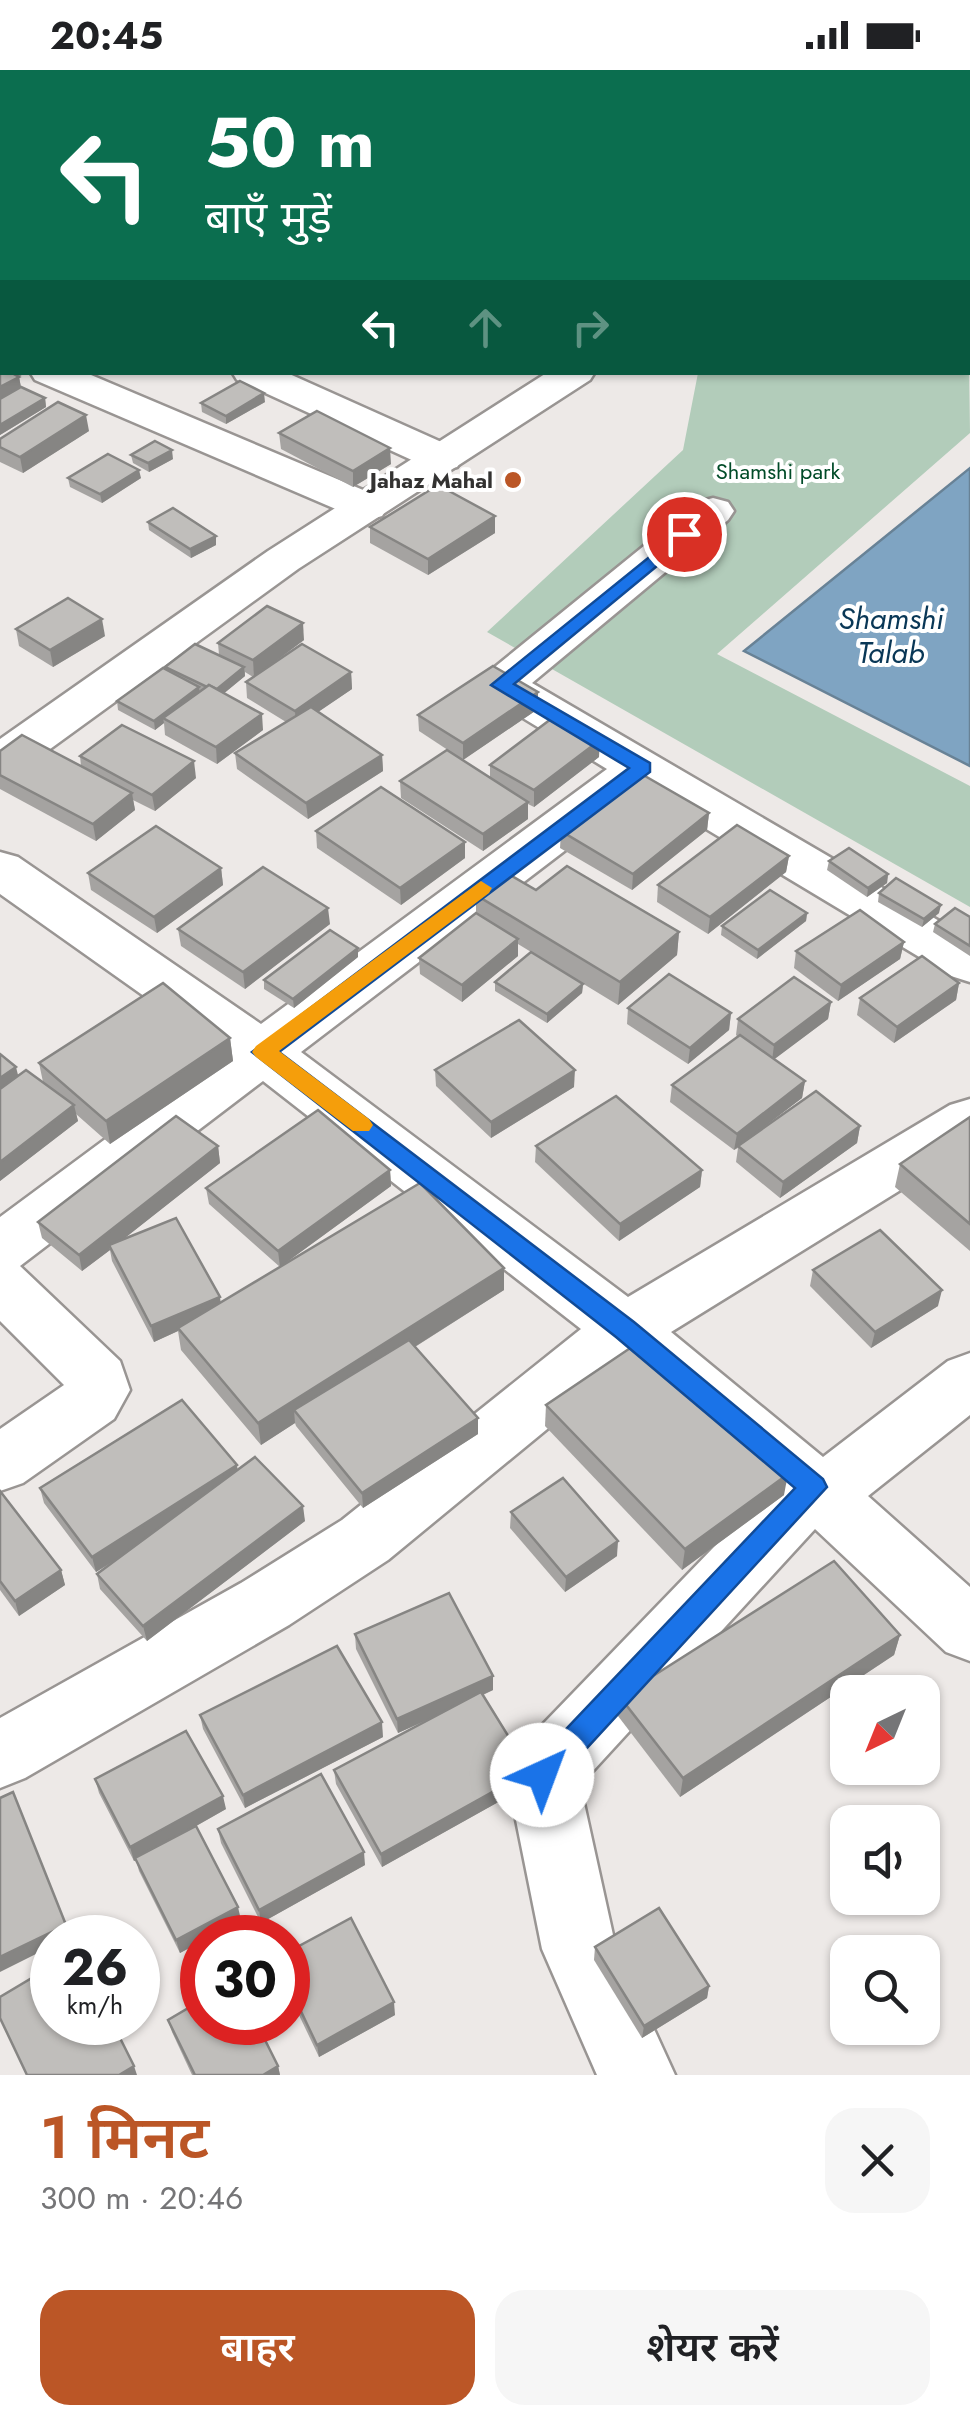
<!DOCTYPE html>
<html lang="hi">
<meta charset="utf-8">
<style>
body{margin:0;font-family:Jost,"Noto Sans Devanagari",sans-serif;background:#f6f6f6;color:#202124;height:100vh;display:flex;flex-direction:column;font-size:38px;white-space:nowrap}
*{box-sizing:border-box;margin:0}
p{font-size:32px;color:#757577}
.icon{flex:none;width:55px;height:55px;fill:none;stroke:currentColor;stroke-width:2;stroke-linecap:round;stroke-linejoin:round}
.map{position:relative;height:2005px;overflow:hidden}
.drawer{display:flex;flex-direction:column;background:#fff;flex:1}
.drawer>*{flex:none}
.top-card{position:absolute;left:0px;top:0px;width:970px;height:305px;box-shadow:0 2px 8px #0004;background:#0b6e4f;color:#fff;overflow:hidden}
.needle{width:65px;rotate:223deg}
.tools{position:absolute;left:830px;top:1605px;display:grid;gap:20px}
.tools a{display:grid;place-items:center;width:110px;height:110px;border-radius:20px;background:#fff;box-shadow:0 2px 8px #0004;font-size:50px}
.speed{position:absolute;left:30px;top:1845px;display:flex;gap:20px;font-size:50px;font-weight:700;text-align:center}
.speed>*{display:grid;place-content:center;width:130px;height:130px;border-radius:50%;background:#fff;box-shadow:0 2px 8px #0004;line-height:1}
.speed small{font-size:25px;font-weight:400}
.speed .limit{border:15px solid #d22;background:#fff;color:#111}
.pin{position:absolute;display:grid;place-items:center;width:85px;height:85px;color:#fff;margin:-42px;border:5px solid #fff;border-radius:50%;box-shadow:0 2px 10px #0007}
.me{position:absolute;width:110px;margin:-55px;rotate:43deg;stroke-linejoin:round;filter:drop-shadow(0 0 8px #0008)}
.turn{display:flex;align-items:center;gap:35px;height:210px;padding:0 40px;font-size:45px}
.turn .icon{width:130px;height:130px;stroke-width:2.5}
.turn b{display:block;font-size:70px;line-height:85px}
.lanes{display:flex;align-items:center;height:95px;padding:0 40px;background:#0003;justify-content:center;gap:50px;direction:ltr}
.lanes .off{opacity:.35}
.round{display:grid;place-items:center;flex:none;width:105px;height:105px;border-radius:30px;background:#f6f6f6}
.headline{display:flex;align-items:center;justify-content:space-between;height:170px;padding:0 40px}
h1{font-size:60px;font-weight:600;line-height:75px;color:#bb5626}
.cta{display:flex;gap:20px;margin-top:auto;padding:20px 40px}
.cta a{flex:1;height:115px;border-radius:30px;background:#bb5626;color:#fff;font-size:40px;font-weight:600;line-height:115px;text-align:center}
.cta a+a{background:#f6f6f6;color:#202124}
.status{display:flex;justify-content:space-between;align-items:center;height:70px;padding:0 50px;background:#fff;direction:ltr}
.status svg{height:28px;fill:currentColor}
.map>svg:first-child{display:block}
.green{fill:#b2ccba}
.water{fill:#7fa4c2;stroke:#688296;stroke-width:2.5}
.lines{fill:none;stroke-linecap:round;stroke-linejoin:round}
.minor-casing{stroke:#999593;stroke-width:5}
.tertiary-casing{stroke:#999593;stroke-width:5}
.minor{fill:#fff;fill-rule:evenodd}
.tertiary{fill:#fff;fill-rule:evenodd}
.wall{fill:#a5a3a1}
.shaded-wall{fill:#868583}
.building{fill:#c0bebb;stroke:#868583;stroke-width:2.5}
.route{fill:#1a73e8;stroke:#114b97;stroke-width:2.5}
.slow{fill:#f59e0b}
.poi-dot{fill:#bb5626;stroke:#fff;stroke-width:4}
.labels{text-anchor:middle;stroke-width:8;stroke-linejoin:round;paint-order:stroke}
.far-park-label{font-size:22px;fill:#004b28;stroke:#fff}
.far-poi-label{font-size:22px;font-weight:bold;fill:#333231;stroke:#fff;text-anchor:end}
.water-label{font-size:30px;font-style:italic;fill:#093756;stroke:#fff}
</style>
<div class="status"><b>20:45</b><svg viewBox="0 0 49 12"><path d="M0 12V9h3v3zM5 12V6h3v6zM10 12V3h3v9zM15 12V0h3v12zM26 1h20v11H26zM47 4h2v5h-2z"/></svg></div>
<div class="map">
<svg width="970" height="2005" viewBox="0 0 970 2005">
<rect width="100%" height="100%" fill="#ede9e7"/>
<polygon class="green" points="968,222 970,363 717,584 970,716 970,837 487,562 683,380 698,303 968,302"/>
<polygon class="water" points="970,398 970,696 744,581"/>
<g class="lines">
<defs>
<g id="minor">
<polygon points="581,0 618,0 619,2 582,2"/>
<polygon points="0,179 2,180 2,202 0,202"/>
<polygon points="30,302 84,302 382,428 388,437 382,446 367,450 352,446 35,310"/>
<polygon points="232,302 285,302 457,379 463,388 457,397 442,400 427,397 237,310"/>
<polygon points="713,428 728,432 734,441 728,450 532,613 970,869 970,912 951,906 643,721 301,982 628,1227 950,1035 970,1029 970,1077 671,1262 823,1387 948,1291 970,1283 970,1345 868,1426 970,1517 970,1591 946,1582 815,1459 580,1715 615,1874 675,2005 597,2005 542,1879 507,1705 517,1681 770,1419 625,1295 388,1490 289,1555 25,1708 0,1718 0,1648 241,1513 342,1450 581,1259 263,1011 20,1196 120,1291 130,1320 114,1349 23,1413 0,1421 0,1359 64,1315 0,1251 0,1147 223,982 0,824 0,782 18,787 261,954 607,699 485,625 478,615 485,605 698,432"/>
</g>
<g id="tertiary">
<polygon points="970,86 970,108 968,109 968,87"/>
<polygon points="548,302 595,302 590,310 298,499 17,703 0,708 0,669 268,481"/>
</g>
</defs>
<use href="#minor" class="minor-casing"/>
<use href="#tertiary" class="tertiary-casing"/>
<use href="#minor" class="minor"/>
<use href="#tertiary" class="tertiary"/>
</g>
<g class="wall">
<polygon points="2,199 2,302 26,302 19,307 21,317 45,328 46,337 0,365 0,200"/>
<polygon points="265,332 226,354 202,342 201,333"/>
<polygon points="89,361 23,403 0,392 0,369"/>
<polygon points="279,363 391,394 353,417 281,379"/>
<polygon points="131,385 173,389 149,402 133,393"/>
<polygon points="68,408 141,408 102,433 70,417"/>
<polygon points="495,446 495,463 428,505 370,473 370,457"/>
<polygon points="148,452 216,475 191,488 149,460"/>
<polygon points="16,559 105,566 53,597 19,576"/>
<polygon points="304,570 267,598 351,602 352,619 318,642 382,685 383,701 308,749 237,699 235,683 286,652 247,628 246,612 253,607 245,602 245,606 224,623 263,660 217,694 165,665 164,653 155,660 118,640 117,631 166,600 165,597 219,585 218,573"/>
<polygon points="538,622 538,639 463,690 419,661 418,645"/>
<polygon points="0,681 81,696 80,686 196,708 155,741 133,730 135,740 96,771 0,719"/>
<polygon points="599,687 534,737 528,734 528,749 483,781 401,728 400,711 490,708 490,695"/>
<polygon points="709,743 707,760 632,820 560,778 561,761"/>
<polygon points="316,761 465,772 465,788 401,835 317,778"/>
<polygon points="789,786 786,802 708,864 657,832 658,815"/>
<polygon points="829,791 888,804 887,813 867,827 827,800"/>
<polygon points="221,798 223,815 157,863 91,820 88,803"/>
<polygon points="536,820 679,862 677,885 618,935 518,874 518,886 462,932 420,904 419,888 476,843 476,825"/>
<polygon points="879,823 939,843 922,857 878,832"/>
<polygon points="807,843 806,851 757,889 721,865 722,856"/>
<polygon points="970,847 970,886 933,862 935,854"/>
<polygon points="330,854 245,919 181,876 178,859"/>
<polygon points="904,872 900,889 838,931 794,898 796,881"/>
<polygon points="358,887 294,938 264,919 264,910"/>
<polygon points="495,912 583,914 582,923 547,953 495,921"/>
<polygon points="959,913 956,930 894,973 857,945 860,928"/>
<polygon points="831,932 828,949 774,989 805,1011 802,1028 761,1059 860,1056 857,1073 780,1128 736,1092 738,1078 734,1080 670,1032 672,1015 738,967 736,965 738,949"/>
<polygon points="628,938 731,943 729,960 688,994 627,954"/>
<polygon points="230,968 233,991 110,1074 76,1044 78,1051 0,1111 0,984 18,1005 43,1012 39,993"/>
<polygon points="435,1000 574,1017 491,1068 436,1016"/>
<polygon points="970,1047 970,1181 895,1117 900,1094"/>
<polygon points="218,1076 220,1093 122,1170 220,1233 280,1197 209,1134 206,1118 390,1100 391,1116 280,1197 504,1198 504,1220 415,1277 478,1348 478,1364 363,1438 296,1356 295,1353 261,1375 181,1280 178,1261 154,1272 112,1191 110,1180 82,1201 42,1168 38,1152"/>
<polygon points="536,1076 702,1100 700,1117 619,1171 535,1092"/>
<polygon points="813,1200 938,1236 871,1278 810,1216"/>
<polygon points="546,1335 784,1425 682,1500 545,1356"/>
<polygon points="237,1400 305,1451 147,1571 100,1519 97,1504 116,1490 96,1502 44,1433 40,1418"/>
<polygon points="0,1421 61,1500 65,1515 19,1546 0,1520"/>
<polygon points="511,1442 617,1486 565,1522 510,1458"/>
<polygon points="355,1564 493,1606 493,1620 483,1625 529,1715 382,1797 336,1714 334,1700 434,1647 398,1663 356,1579"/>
<polygon points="900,1565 894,1585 680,1727 618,1646 620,1627"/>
<polygon points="200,1645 383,1667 245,1738 203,1659"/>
<polygon points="95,1709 226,1739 191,1759 241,1850 180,1883 139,1801 136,1790 134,1791 99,1723"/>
<polygon points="218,1759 365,1795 261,1853 221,1773"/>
<polygon points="595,1877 709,1916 707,1928 642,1968 594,1890"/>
<polygon points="288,1882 395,1945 319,1987 288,1922"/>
<polygon points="168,1950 278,1996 280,2005 192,2005 172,1962"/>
</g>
<g class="shaded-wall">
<polygon points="970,53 970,67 968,68 968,54"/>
<polygon points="19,307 22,323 0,335 0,317"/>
<polygon points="264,323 265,332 226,354 226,346"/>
<polygon points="45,328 46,337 0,365 0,355"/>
<polygon points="86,345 89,361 23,403 20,387"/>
<polygon points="390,378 391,394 353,417 353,401"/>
<polygon points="172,380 173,389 149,402 148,393"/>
<polygon points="139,400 141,408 102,433 100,424"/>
<polygon points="495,446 495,463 428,505 428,489"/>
<polygon points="216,466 216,475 191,488 190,479"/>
<polygon points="102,549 105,566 53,597 50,580"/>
<polygon points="303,553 304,570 254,607 253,590"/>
<polygon points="244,597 245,606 216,630 215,621"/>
<polygon points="351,602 352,619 296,657 295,641"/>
<polygon points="199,617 200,626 163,648 164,653 155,660 154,651"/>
<polygon points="538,622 538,639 463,690 463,673"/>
<polygon points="262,644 263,660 217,694 216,677"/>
<polygon points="600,670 599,687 534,737 534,720"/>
<polygon points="382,685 383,701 308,749 306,733"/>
<polygon points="194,691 196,708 155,741 152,725"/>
<polygon points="132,723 135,740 96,771 93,754"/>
<polygon points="528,732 528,749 483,781 483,764"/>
<polygon points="709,743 707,760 632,820 633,804"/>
<polygon points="465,772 465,788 401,835 400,818"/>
<polygon points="789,786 786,802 708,864 710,847"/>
<polygon points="221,798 223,815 157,863 154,847"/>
<polygon points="888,804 887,813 867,827 868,818"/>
<polygon points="941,835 939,843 922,857 924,849"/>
<polygon points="328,838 330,854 245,919 243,902"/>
<polygon points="807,843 806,851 757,889 758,880"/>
<polygon points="679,862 677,885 618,935 620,912"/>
<polygon points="518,869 518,886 462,932 462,915"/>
<polygon points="904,872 900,889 838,931 841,915"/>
<polygon points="358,878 358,887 294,938 293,929"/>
<polygon points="959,913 956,930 894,973 897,957"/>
<polygon points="583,914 582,923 547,953 547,944"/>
<polygon points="831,932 828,949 772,991 774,975"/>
<polygon points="731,943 729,960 688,994 690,978"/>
<polygon points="230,968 233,991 110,1074 106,1051"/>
<polygon points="16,997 20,1013 0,1027 0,1008"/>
<polygon points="575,1000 574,1017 491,1068 491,1052"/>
<polygon points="805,1011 802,1028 734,1080 737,1064"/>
<polygon points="74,1035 78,1051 0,1111 0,1092"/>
<polygon points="860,1056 857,1073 780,1128 783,1112"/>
<polygon points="218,1076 220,1093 111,1179 109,1175 110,1180 82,1201 79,1185"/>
<polygon points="390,1100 391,1116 280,1197 278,1181"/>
<polygon points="702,1100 700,1117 619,1171 620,1154"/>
<polygon points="504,1198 504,1220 301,1349 294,1340 295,1353 261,1375 258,1353"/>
<polygon points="942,1220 938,1236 871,1278 875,1262"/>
<polygon points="220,1227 222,1243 178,1258 178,1261 154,1272 151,1256"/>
<polygon points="478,1348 478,1364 363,1438 362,1423"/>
<polygon points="237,1395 239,1411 96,1502 92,1487"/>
<polygon points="788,1404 784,1425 682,1500 685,1479"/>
<polygon points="303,1436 305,1451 147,1571 143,1556"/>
<polygon points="618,1471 617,1486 565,1522 566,1507"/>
<polygon points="61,1500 65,1515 19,1546 15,1531"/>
<polygon points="900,1565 894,1585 680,1727 683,1708"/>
<polygon points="493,1606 493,1620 398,1663 397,1649"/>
<polygon points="382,1652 383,1667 245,1738 243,1725"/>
<polygon points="530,1701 529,1715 382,1797 381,1784"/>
<polygon points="223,1726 226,1739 134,1791 130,1777"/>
<polygon points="364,1782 365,1795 261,1853 259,1840"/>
<polygon points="238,1837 241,1850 208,1868 202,1868 202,1871 180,1883 176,1870"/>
<polygon points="66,1855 70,1868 52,1868 52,1876 0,1902 0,1887"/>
<polygon points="709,1916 707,1928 642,1968 644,1956"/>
<polygon points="394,1932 395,1945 319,1987 317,1975"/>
<polygon points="134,1996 137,2005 119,2005"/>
<polygon points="278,1996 280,2005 263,2005"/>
</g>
<g class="building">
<polygon points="882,0 896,0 902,2 876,2"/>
<polygon points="968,33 970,34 970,53 968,54"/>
<polygon points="2,199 2,221 0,220 0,200"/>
<polygon points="0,226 2,227 2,258 0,257"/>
<polygon points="0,262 2,263 2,290 0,288"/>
<polygon points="0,297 2,298 2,302 10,302 19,307 0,317"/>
<polygon points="240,311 264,323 226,346 201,333"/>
<polygon points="21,317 45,328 0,355 0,329"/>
<polygon points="58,332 86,345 20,387 0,377 0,369"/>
<polygon points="317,341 390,378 353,401 279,363"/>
<polygon points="155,371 172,380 148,393 131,385"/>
<polygon points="108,384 139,400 100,424 68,408"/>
<polygon points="438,415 495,446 428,489 370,457"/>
<polygon points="173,438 216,466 190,479 148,452"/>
<polygon points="68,528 102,549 50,580 16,559"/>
<polygon points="267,536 303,553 253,590 218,573"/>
<polygon points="195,574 244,597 217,619 209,615 207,617 165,597"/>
<polygon points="302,574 351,602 295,641 246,612"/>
<polygon points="493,596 538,622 463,673 418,645"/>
<polygon points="163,598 199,617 154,651 117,631"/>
<polygon points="209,615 262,644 216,677 163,648"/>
<polygon points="311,637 382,685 306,733 235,683"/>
<polygon points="555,646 600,670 534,720 490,695"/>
<polygon points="122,655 194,691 152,725 80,686"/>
<polygon points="22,665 132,723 93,754 0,705 0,681"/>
<polygon points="447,680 528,732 483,764 400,711"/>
<polygon points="638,702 709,743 633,804 561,761"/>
<polygon points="381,717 465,772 400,818 316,761"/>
<polygon points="737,755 789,786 710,847 658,815"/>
<polygon points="156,756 221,798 154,847 88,803"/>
<polygon points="849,778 888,804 868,818 829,791"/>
<polygon points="567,796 679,862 620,912 476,825 505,802 536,820"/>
<polygon points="263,797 328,838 243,902 178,859"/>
<polygon points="896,808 941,835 924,849 879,823"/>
<polygon points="770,820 807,843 758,880 722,856"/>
<polygon points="955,838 970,847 970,876 935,854"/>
<polygon points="860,840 904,872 841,915 796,881"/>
<polygon points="476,843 518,869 462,915 419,888"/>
<polygon points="330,860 358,878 293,929 264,910"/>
<polygon points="531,882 583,914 547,944 495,912"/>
<polygon points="922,886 959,913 897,957 860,928"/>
<polygon points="669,904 731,943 690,978 628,938"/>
<polygon points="794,907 831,932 774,975 738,949"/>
<polygon points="163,913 230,968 106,1051 39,993"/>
<polygon points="519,950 575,1000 491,1052 435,1000"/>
<polygon points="740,965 805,1011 737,1064 672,1015"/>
<polygon points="0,984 16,997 0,1008"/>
<polygon points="26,1000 74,1035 0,1092 0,1019"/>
<polygon points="816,1021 860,1056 783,1112 738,1076"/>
<polygon points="616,1026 702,1100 620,1154 536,1076"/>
<polygon points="318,1040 390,1100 278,1181 206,1118"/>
<polygon points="176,1046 218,1076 79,1185 38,1152"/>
<polygon points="970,1047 970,1154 900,1094"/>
<polygon points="420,1113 504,1198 258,1353 178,1258"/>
<polygon points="176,1148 220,1227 151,1256 109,1175"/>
<polygon points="880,1160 942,1220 875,1262 813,1200"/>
<polygon points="648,1266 788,1404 685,1479 546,1335"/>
<polygon points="409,1270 478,1348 362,1423 294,1340"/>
<polygon points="182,1330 237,1395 92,1487 40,1418"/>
<polygon points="255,1387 303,1436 143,1556 97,1504"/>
<polygon points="563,1408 618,1471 566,1507 511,1442"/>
<polygon points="0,1421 61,1500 15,1531 0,1511"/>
<polygon points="834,1491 900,1565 683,1708 620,1627"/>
<polygon points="449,1523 493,1606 397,1649 355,1564"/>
<polygon points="337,1576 382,1652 243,1725 200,1645"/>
<polygon points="481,1622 530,1701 381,1784 334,1700"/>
<polygon points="186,1661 223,1726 130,1777 95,1709"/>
<polygon points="321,1704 364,1782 259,1840 218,1759"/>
<polygon points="13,1722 66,1855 0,1887 0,1728"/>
<polygon points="196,1756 238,1837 176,1870 135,1788"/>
<polygon points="659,1838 709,1916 644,1956 595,1877"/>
<polygon points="351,1848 394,1932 317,1975 288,1914 288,1882"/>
<polygon points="52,1896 52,1952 112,1952 134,1996 119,2005 27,2005 0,1948 0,1927"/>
<polygon points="202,1930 202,1952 256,1952 278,1996 263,2005 195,2005 168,1950"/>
</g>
<polygon class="route" points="684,459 693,464 691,468 514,614 650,693 650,702 279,982 634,1252 823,1409 827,1417 553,1715 542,1719 532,1715 528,1705 532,1695 795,1418 616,1267 252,982 629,698 491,615"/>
<polygon class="slow" points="481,811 492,818 489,823 279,981 369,1049 373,1055 369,1061 353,1061 256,987 252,982 256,976"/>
<circle class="poi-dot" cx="513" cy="410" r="10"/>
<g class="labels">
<g class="far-park-label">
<text x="778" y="409">Shamshi park</text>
</g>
<g class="far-poi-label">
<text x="493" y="418">Jahaz Mahal</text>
</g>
<g class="water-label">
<text x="891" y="559">Shamshi<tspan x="891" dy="34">Talab</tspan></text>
</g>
</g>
</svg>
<div class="tools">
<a><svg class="needle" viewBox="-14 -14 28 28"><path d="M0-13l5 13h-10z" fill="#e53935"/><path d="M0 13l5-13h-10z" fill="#757577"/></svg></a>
<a><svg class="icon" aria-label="sound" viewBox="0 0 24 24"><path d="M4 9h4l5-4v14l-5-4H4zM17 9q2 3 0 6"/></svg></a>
<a><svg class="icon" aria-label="search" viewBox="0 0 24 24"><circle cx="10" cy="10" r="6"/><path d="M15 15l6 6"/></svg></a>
</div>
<div class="speed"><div>26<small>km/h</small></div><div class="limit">30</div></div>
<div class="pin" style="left:684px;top:464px;background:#d93025"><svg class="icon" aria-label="arrive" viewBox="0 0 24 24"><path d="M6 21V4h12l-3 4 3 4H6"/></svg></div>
<svg class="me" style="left:542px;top:1705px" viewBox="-20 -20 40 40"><circle r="19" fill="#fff"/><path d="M0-13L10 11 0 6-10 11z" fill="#1a73e8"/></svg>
<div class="top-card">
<div class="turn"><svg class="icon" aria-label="left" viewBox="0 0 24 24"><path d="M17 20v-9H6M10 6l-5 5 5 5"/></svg><div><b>50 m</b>बाएँ मुड़ें</div></div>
<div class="lanes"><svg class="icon" aria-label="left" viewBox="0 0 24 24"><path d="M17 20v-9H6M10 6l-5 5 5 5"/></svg><svg class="icon off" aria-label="ahead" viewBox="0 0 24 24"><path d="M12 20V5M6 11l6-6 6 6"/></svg><svg class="icon off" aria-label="right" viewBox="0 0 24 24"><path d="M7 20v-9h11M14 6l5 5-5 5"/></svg></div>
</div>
</div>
<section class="drawer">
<div class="headline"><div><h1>1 मिनट</h1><p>300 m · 20:46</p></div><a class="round"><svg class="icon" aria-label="close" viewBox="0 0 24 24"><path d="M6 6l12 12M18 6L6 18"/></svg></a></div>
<div class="cta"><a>बाहर</a><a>शेयर करें</a></div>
</section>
